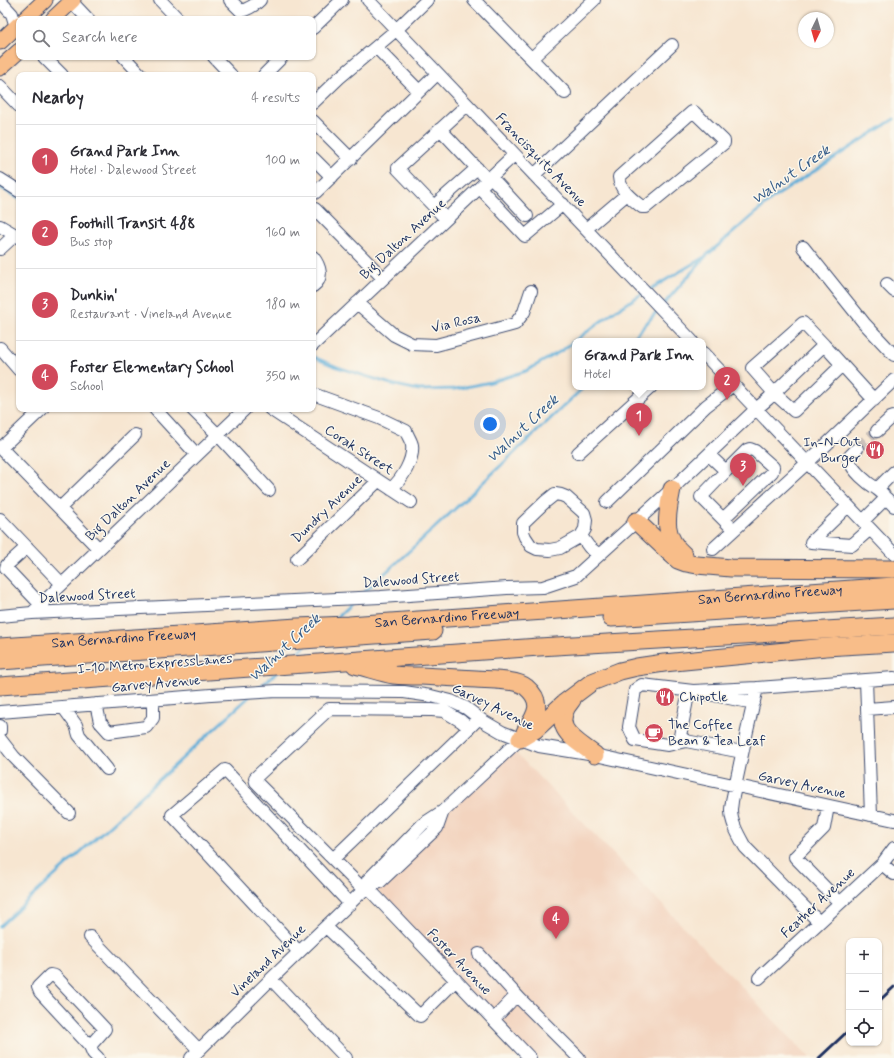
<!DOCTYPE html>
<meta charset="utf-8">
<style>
body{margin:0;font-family:Mynerve,sans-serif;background:#f2f2f3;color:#2b2b33}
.controls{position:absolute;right:12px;bottom:12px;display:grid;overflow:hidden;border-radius:8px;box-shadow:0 1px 3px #0004}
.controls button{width:36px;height:36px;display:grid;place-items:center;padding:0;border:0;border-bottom:1px solid #e1e1e2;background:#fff;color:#2b2b33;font:20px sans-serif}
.compass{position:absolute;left:798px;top:12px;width:36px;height:36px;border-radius:50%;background:#fff;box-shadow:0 1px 3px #0004;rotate:185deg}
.you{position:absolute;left:490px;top:424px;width:14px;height:14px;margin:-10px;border:3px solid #fff;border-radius:50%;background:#1a73e8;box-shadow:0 0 0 6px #1a73e833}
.badge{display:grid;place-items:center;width:26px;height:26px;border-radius:50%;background:#d1495b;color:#fff;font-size:13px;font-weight:700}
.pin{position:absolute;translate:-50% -33px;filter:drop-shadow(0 1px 2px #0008)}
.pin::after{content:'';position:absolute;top:21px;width:14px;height:12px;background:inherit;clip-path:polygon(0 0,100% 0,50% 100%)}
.popup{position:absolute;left:572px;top:338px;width:134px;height:52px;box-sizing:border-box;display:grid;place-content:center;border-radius:8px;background:#fff;filter:drop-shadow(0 1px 3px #0005);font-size:13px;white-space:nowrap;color:#7c7c81}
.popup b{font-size:15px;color:#2b2b33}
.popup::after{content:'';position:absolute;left:50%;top:100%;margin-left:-8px;border:8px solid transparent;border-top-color:#fff}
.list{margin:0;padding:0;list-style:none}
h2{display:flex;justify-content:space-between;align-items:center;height:52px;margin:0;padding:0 16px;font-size:17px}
h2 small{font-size:13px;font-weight:400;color:#7c7c81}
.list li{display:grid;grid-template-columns:26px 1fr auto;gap:12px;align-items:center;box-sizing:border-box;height:72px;padding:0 16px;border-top:1px solid #e1e1e2}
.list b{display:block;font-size:15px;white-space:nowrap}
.list p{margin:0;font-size:13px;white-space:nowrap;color:#7c7c81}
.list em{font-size:13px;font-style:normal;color:#7c7c81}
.icon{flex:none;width:22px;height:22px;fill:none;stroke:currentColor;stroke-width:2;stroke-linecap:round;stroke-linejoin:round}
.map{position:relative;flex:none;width:894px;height:1058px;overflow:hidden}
.search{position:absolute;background:#fff;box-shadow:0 1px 3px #0004;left:16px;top:16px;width:300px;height:44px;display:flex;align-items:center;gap:10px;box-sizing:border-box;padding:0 14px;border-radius:8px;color:#7c7c81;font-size:15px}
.panel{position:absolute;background:#fff;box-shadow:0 1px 3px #0004;left:16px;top:72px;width:300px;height:340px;border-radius:8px}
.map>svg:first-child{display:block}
.built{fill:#f3d4bf}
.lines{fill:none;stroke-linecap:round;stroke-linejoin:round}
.stream{stroke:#5faed9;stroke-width:3}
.minor-tunnel{stroke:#cbc1ba;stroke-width:12;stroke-dasharray:12 6;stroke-linecap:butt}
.minor-casing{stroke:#3c4a6f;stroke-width:14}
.major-casing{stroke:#3c4a6f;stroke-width:17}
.highway-casing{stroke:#3c4a6f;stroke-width:19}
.minor{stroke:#fff;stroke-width:12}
.major{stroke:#f8bd89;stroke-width:15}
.highway{stroke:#f8bd89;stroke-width:17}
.rail{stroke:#1b2f5e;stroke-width:3}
.labels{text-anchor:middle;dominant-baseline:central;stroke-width:3;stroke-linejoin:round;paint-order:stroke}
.street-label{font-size:14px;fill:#1b2f5e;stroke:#fbf7ec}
.poi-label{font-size:14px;fill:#1b2f5e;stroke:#fbf7ec;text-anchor:start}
.water-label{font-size:15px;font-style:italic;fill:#335b89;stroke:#fbf7ec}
</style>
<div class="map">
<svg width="894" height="1058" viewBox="0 0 894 1058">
<rect width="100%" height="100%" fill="#fbf7ec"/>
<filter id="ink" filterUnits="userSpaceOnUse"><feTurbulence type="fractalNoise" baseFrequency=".025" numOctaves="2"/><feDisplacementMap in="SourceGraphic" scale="8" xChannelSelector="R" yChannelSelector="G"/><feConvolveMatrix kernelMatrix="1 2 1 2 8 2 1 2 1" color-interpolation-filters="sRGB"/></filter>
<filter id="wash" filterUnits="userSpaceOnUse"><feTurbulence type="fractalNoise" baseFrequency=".012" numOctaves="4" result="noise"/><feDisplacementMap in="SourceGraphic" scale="16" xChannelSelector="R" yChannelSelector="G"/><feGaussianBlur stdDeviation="0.9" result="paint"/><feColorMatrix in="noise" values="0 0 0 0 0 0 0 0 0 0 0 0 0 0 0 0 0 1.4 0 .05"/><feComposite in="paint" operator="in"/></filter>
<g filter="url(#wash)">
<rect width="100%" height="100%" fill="#f7e6d1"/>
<path class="built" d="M511 748 810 1058H530L368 880Z"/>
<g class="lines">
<path class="stream" d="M0 187 19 199
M649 290 706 256
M663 305 706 256 773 198 894 119
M631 341 659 309
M313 357 337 367 391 384 419 390 455 389 491 382 526 371 561 351 619 308 642 294
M361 595 441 522 584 387
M335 619 353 602
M292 658 304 647
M259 688 276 673
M0 926 249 697"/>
</g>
</g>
<g filter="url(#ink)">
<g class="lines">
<path class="minor-tunnel" d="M857 449 877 431"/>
<g class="minor-casing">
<path id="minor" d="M160 0 178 19
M230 0 241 11C248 9 254 6 260 0
M368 0 692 341
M474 0 565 93
M0 1 12 14 16 27 19 31
M71 1 88 19
M313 28 342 0
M376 47 419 91
M44 57 62 75
M124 57 141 75
M214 57 231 75
M532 58 594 0
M264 75 282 57
M0 86 19 106
M313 103 339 78 396 30 427 0
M692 112H694L724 141V143L646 207H642C632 199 620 191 619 177Z
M313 121 351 159
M440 129 488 180
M313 158 332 177
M534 175 672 45
M491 177 527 216
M0 179 19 191
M480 188 525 236 563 204
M313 194 316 192 437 74
M434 206 477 168
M315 209 383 278
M446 219 398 169V168L467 105
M0 226 19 237
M586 229 626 195
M803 247 864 323 894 355
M0 249 15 235
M313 257C320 266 324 278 313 286
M887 284 894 291
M357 303 394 335 412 344 436 345 515 324 524 312 531 291
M313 345 514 155
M824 345 803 323 752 368 774 393 794 411 842 365
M0 348 19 370
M703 353 894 554
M313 394 379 418 406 431C407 435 411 440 412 445 414 460 402 479 391 489
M155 409 197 455
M192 409 218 435 269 490
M270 409 411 502
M877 431 891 418 894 417
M0 447 99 549
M1 448 42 409
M857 449 850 456 849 460C853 471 867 483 877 489
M578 453 651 387
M709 455 726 471 701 497 729 525
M883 494 877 489 894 472
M607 502 706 406 733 385
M848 506 811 542 852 545 870 529
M60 508 135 435
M0 519 62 584
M723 519 772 472 773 467 755 451 750 449 747 450 726 471
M863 521 886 498 894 506
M581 536 560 548 550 550 537 549 531 546 525 537 523 532V523L545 502 555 494 561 495 566 497 584 513 586 520 585 529 581 536 589 547 599 555
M27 547 7 565 6 568 41 605
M713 549 807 463 894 380
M297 559 378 481
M32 613 245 409
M0 616 32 613 381 597 507 588 543 587 576 576 672 489 756 409 768 399 824 345 874 400
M96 704 100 722 109 732 146 727 153 718V700
M63 707 76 725 79 735 107 769
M867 709 894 707
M0 712 211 695 277 691 404 692 431 696 451 701 466 708 483 721 502 732 539 746 595 755 894 820
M0 726V731
M0 739 14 757 69 813
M686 741 668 745 635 740 629 727 635 690 642 685 693 691 754 703
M742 752 686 741 680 736 687 700 693 691 757 688
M828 806 824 828 795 857 840 903
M871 815 866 680 894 678
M333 859 469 728
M882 864 894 874
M367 887 530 1058
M367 887 368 880 423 824 443 811 520 739
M364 890 256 782 255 778 329 709 432 710 444 711 461 721 469 728 479 718
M819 922 745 847C739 836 731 823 731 810 731 807 732 804 732 801L747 731 757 688 866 680
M326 927 420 1016 456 980
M90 937 199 1050
M299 952 172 815 225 770 350 904
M479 954 520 999 579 1058
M759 978 882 864 894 848
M271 979 346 1058
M493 1020 512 1000 515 999H520
M90 1046 105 1029 55 976 50 975 38 987 40 992 90 1046 93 1053 98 1058
M191 1058 271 979 367 887 380 882 437 828 443 811"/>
</g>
<g class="major-casing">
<path id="major" d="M25 19 45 0
M53 19 73 0
M0 42 19 24
M0 68 19 51"/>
</g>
<g class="highway-casing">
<g id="highway">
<path d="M672 489C667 515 661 535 684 555"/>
<path d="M636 521 670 553 678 560 686 563 697 565 731 568 894 569"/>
<path d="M611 618 894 600"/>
<path id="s1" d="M0 647 297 627 349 625 894 586"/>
<path d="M0 661 433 631"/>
<path d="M355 665C368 668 381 673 394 675 403 676 412 676 421 676 439 677 458 678 476 679 488 680 517 679 526 687 545 703 535 716 525 732"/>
<path d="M0 686 539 647 894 626"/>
<path d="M572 700C548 728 576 740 595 755"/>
<path d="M520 739 535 730 564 703 592 682 620 671 637 667 664 663 826 647 894 643"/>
</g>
</g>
<use href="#minor" class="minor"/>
<use href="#major" class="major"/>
<use href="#highway" class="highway"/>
<path class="rail" d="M879 1001 894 987
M819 1058 849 1030"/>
</g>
</g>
<defs>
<g id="restaurant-disc" transform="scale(1)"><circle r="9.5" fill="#d1495b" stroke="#fbf7ec"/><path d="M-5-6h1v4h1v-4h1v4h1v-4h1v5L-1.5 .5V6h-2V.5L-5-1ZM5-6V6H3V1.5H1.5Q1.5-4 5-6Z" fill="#fff"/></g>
<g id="cafe-disc" transform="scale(1)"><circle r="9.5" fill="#d1495b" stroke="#fbf7ec"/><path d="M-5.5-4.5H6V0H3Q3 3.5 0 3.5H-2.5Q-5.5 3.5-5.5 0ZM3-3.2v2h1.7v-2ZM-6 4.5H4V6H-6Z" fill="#fff"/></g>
</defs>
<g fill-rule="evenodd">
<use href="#restaurant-disc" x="875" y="450"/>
<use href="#restaurant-disc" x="665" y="697"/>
<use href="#cafe-disc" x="654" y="733"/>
</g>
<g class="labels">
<g class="street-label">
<text transform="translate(541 160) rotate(46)">Francisquito Avenue</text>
<text transform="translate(403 239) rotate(-43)">Big Dalton Avenue</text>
<text transform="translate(456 323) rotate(-13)">Via Rosa</text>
<text transform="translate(359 450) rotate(33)">Corak Street</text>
<text transform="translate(128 500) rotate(-44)">Big Dalton Avenue</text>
<text transform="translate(327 509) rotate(-44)">Dundry Avenue</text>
<text transform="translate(411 580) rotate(-4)">Dalewood Street</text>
<text stroke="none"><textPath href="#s1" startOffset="772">San Bernardino Freeway</textPath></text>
<text transform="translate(87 596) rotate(-3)">Dalewood Street</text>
<text stroke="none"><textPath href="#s1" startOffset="448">San Bernardino Freeway</textPath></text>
<text stroke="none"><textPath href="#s1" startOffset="124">San Bernardino Freeway</textPath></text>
<text transform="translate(155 664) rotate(-4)">I-10 Metro ExpressLanes</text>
<text transform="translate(156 684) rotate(-5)">Garvey Avenue</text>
<text transform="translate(493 707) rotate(26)">Garvey Avenue</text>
<text transform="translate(802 785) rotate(12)">Garvey Avenue</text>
<text transform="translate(818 903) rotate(-43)">Feather Avenue</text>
<text transform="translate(268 961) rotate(-44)">Vineland Avenue</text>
<text transform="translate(459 962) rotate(46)">Foster Avenue</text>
</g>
<g class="poi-label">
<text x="861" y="442" text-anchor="end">In-N-Out<tspan x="861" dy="16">Burger</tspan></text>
<text x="679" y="697">Chipotle</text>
<text x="668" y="725">The Coffee<tspan x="668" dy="16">Bean &amp; Tea Leaf</tspan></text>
</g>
<g class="water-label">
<text transform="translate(791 175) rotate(-35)">Walnut Creek</text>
<text transform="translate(523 429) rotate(-43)">Walnut Creek</text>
<text transform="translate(285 648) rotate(-43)">Walnut Creek</text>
</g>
</g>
</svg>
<div class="controls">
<button>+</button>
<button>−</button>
<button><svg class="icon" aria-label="locate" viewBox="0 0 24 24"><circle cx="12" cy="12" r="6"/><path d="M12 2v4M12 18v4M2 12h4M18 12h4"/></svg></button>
</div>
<svg class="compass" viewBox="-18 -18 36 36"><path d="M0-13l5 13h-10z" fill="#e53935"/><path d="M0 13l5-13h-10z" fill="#7c7c81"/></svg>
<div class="you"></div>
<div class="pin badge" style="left:639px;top:436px">1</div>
<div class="popup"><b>Grand Park Inn</b>Hotel</div>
<div class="pin badge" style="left:727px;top:400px">2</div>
<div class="pin badge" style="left:743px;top:486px">3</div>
<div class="pin badge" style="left:556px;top:939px">4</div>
<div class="search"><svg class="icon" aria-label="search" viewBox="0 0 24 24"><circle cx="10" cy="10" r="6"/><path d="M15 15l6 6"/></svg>Search here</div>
<section class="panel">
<h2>Nearby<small>4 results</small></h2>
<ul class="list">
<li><span class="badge">1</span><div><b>Grand Park Inn</b><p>Hotel · Dalewood Street</p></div><em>100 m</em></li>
<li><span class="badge">2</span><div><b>Foothill Transit 488</b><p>Bus stop</p></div><em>160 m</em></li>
<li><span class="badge">3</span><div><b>Dunkin'</b><p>Restaurant · Vineland Avenue</p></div><em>180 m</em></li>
<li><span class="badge">4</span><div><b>Foster Elementary School</b><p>School</p></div><em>350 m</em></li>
</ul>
</section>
</div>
